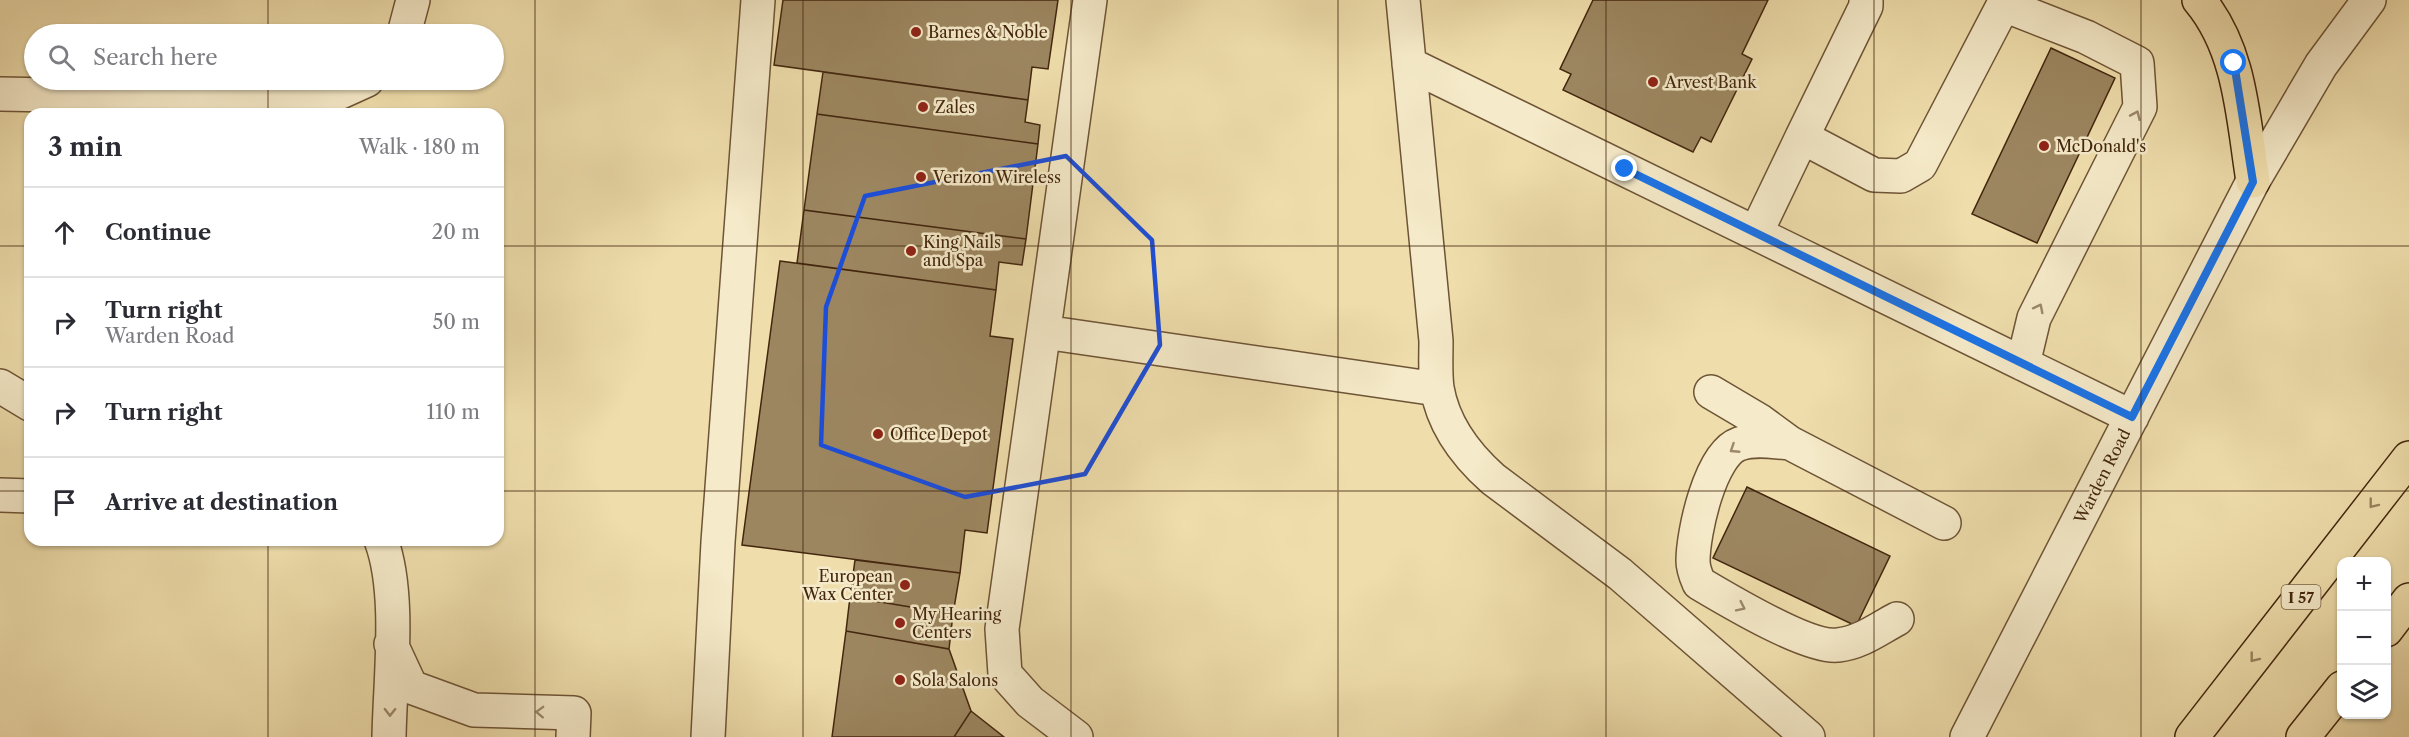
<!DOCTYPE html>
<meta charset="utf-8">
<style>
body{margin:0;font-family:"Libre Caslon Text",serif;background:#f7f7f7;color:#2b2b33}
.controls{position:absolute;right:18px;bottom:18px;display:grid;overflow:hidden;border-radius:12px;box-shadow:0 2px 4px #0004}
.controls button{width:54px;height:54px;display:grid;place-items:center;padding:0;border:0;border-bottom:2px solid #e1e1e2;background:#fff;color:#2b2b33;font:30px sans-serif}
.stop{position:absolute;width:18px;height:18px;margin:-14px;border:4px solid #1a73e8;border-radius:50%;background:#fff}
.stop.end{background:#1a73e8;border-color:#fff;box-shadow:0 2px 6px #0008}
.list{margin:0;padding:0;list-style:none}
h2{display:flex;justify-content:space-between;align-items:center;height:78px;margin:0;padding:0 24px;font-size:26px}
h2 small{font-size:20px;font-weight:400;color:#7c7c81}
.list li{display:grid;grid-template-columns:39px 1fr auto;gap:18px;align-items:center;box-sizing:border-box;height:90px;padding:0 24px;border-top:2px solid #e1e1e2}
.list b{display:block;font-size:22px;white-space:nowrap}
.list p{margin:0;font-size:20px;white-space:nowrap;color:#7c7c81}
.list em{font-size:20px;font-style:normal;color:#7c7c81}
.icon{flex:none;width:33px;height:33px;fill:none;stroke:currentColor;stroke-width:2;stroke-linecap:round;stroke-linejoin:round}
.map{position:relative;flex:none;width:2409px;height:737px;overflow:hidden}
.search{position:absolute;background:#fff;box-shadow:0 2px 4px #0004;left:24px;top:24px;width:480px;height:66px;display:flex;align-items:center;gap:15px;box-sizing:border-box;padding:0 21px;border-radius:33px;color:#7c7c81;font-size:22px}
.panel{position:absolute;background:#fff;box-shadow:0 2px 4px #0004;left:24px;top:108px;width:480px;height:438px;border-radius:18px}
.map>svg:first-child{display:block}
.building{fill:#9c8660;stroke:#43260e;stroke-width:1.5}
.lines{fill:none;stroke-linecap:round;stroke-linejoin:round}
.minor-casing{stroke:#6e5436;stroke-width:36}
.major-casing{stroke:#43260e;stroke-width:36}
.highway-casing{stroke:#43260e;stroke-width:36}
.minor{stroke:#f5eac9;stroke-width:33}
.major{stroke:#efdeac;stroke-width:33}
.highway{stroke:#efdeac;stroke-width:33}
.oneway{stroke:#9c886c}
.oneway2{stroke:#99825d}
.route{stroke:#1a73e8;stroke-width:8}
.marked{fill:none;stroke:#1d4ed8;stroke-width:4.5;stroke-linejoin:round}
.grid{fill:none;stroke:#43260e;stroke-width:1.5;stroke-opacity:0.55}
.poi-dot{fill:#8f2418;stroke:#f5eac9;stroke-width:2}
.labels{text-anchor:middle;dominant-baseline:central;stroke-width:5;stroke-linejoin:round;paint-order:stroke}
.shield{fill:#f5eac9;stroke:#786146;stroke-width:1.5}
.shield-label{font-size:15px;font-weight:bold;fill:#43260e}
.poi-label{font-size:16px;fill:#43260e;stroke:#f5eac9;text-anchor:start}
.street-label{font-size:16px;fill:#43260e;stroke:#f5eac9}
</style>
<div class="map">
<svg width="2409" height="737" viewBox="0 0 2409 737">
<rect width="100%" height="100%" fill="#efdeac"/>
<filter id="stains"><feTurbulence type="fractalNoise" baseFrequency=".00333" numOctaves="4"/><feColorMatrix values="0 0 0 0 .2 0 0 0 0 .09 0 0 0 0 .02 0 0 0 .5 -.17"/></filter>
<radialGradient id="worn" r=".72"><stop offset=".6" stop-color="#630" stop-opacity="0"/><stop offset="1" stop-color="#630" stop-opacity=".3"/></radialGradient>
<path class="building" d="M783 0H1058L1048 69 1032 67 1028 100 774 65Z
M1593 0H1768L1742 54 1752 59 1711 142 1701 137 1693 152 1563 90 1571 74 1560 69Z
M2051 48 2115 78 2037 243 1972 214Z
M823 72 1028 100 1025 122 1040 125 1038 144 817 114Z
M817 114 1038 144 1026 239 804 210Z
M804 210 1026 239 1022 265 999 262 996 290 797 263Z
M780 261 996 290 990 336 1013 339 987 533 965 530 960 573 742 545Z
M1747 487 1890 556 1856 626 1713 558Z
M855 560 960 573 953 614 850 597Z
M850 597 953 614 949 649 846 631Z
M846 631 949 649 971 711 954 737H832Z
M971 711 1004 737H954Z"/>
<g class="lines">
<g class="minor-casing">
<path id="minor" d="M1403 0 1436 341C1436 357 1435 373 1437 388 1443 424 1466 455 1493 479L1620 574 1808 737
M2004 5 2086 37 2137 63 2140 107 2034 318 2023 364
M404 34 413 0
M1409 64 2132 417
M0 94 323 100 367 80
M1802 137 1866 6V0
M1756 233 1802 137 1874 175 1901 176 1920 165 2006 0
M1044 332 1437 389
M0 386 30 404
M1711 392 1760 421 1790 443 1944 523
M1790 443C1774 442 1755 438 1739 444 1710 454 1693 533 1693 561 1693 568 1696 576 1699 583 1726 599 1809 649 1838 645 1860 643 1878 629 1897 619
M0 495 30 496
M381 540C401 593 390 679 389 737
M391 644 411 687 474 710 574 713 573 737
M708 737 718 542 758 0
M1076 737 1030 702 1005 674 1002 629 1090 0
M1967 737 2253 181 2321 65 2369 0"/>
</g>
<g class="major-casing">
<path id="major" d="M2199 0C2241 50 2243 119 2253 181"/>
</g>
<g class="highway-casing">
<path id="highway" d="M2386 630 2409 600
M2192 737 2409 458
M2303 737 2342 688"/>
</g>
<use href="#minor" class="minor"/>
<use href="#major" class="major"/>
<use href="#highway" class="highway"/>
</g>
<defs><path id="oneway-chevron" d="M-2-3.5L2.5 0L-2 3.5" fill="none" stroke-width="1.6" stroke-linecap="round" stroke-linejoin="round" transform="scale(1.5)"/></defs>
<g class="oneway">
<use href="#oneway-chevron" transform="translate(2136 115) rotate(-66)"/>
<use href="#oneway-chevron" transform="translate(2039 308) rotate(-63)"/>
<use href="#oneway-chevron" transform="translate(1734 449) rotate(147)"/>
<use href="#oneway-chevron" transform="translate(1741 607) rotate(26)"/>
<use href="#oneway-chevron" transform="translate(390 712) rotate(91)"/>
<use href="#oneway-chevron" transform="translate(540 712) rotate(-178)"/>
</g>
<g class="oneway2">
<use href="#oneway-chevron" transform="translate(2373 504) rotate(128)"/>
<use href="#oneway-chevron" transform="translate(2254 658) rotate(128)"/>
</g>
<g class="lines">
<path class="route" d="M1625 169 2132 417 2253 182 2234 63"/>
</g>
<path class="marked" d="M1066 156 1152 240 1160 345 1085 474 965 497 821 445 826 307 865 196Z"/>
<path class="grid" d="M268 0V34M535 0V737M803 0V737M1071 0V737M1338 0V737M1606 0V737M1874 0V737M2141 0V737M268 80V114M0 246H30M498 246H2409M0 491H30M498 491H2409M268 540V737"/>
<g class="poi-dot">
<circle cx="916" cy="32" r="6"/>
<circle cx="1653" cy="82" r="6"/>
<circle cx="923" cy="107" r="6"/>
<circle cx="2044" cy="146" r="6"/>
<circle cx="921" cy="177" r="6"/>
<circle cx="911" cy="251" r="6"/>
<circle cx="878" cy="434" r="6"/>
<circle cx="905" cy="585" r="6"/>
<circle cx="900" cy="623" r="6"/>
<circle cx="900" cy="680" r="6"/>
</g>
<g class="labels">
<rect class="shield" x="2281.5" y="585" width="39" height="24" rx="4.5"/>
<g class="shield-label">
<text x="2301" y="597">I 57</text>
</g>
<g class="poi-label">
<text x="928" y="32">Barnes &amp; Noble</text>
<text x="1665" y="82">Arvest Bank</text>
<text x="935" y="107">Zales</text>
<text x="2056" y="146">McDonald's</text>
<text x="933" y="177">Verizon Wireless</text>
<text x="923" y="242">King Nails<tspan x="923" dy="18">and Spa</tspan></text>
<text x="890" y="434">Office Depot</text>
<text x="893" y="576" text-anchor="end">European<tspan x="893" dy="18">Wax Center</tspan></text>
<text x="912" y="614">My Hearing<tspan x="912" dy="18">Centers</tspan></text>
<text x="912" y="680">Sola Salons</text>
</g>
<g class="street-label">
<text transform="translate(2102 476) rotate(-63)">Warden Road</text>
</g>
</g>
<rect width="100%" height="100%" filter="url(#stains)"/>
<rect width="100%" height="100%" fill="url(#worn)"/>
</svg>
<div class="controls">
<button>+</button>
<button>−</button>
<button><svg class="icon" aria-label="layers" viewBox="0 0 24 24"><path d="M12 4l9 5-9 5-9-5zM3 14l9 5 9-5"/></svg></button>
</div>
<div class="stop" style="left:2234px;top:63px"></div>
<div class="stop end" style="left:1625px;top:169px"></div>
<div class="search"><svg class="icon" aria-label="search" viewBox="0 0 24 24"><circle cx="10" cy="10" r="6"/><path d="M15 15l6 6"/></svg>Search here</div>
<section class="panel">
<h2>3 min<small>Walk · 180 m</small></h2>
<ul class="list">
<li><svg class="icon" aria-label="ahead" viewBox="0 0 24 24"><path d="M12 20V5M6 11l6-6 6 6"/></svg><div><b>Continue</b></div><em>20 m</em></li>
<li><svg class="icon" aria-label="right" viewBox="0 0 24 24"><path d="M7 20v-9h11M14 6l5 5-5 5"/></svg><div><b>Turn right</b><p>Warden Road</p></div><em>50 m</em></li>
<li><svg class="icon" aria-label="right" viewBox="0 0 24 24"><path d="M7 20v-9h11M14 6l5 5-5 5"/></svg><div><b>Turn right</b></div><em>110 m</em></li>
<li><svg class="icon" aria-label="arrive" viewBox="0 0 24 24"><path d="M6 21V4h12l-3 4 3 4H6"/></svg><div><b>Arrive at destination</b></div></li>
</ul>
</section>
</div>
